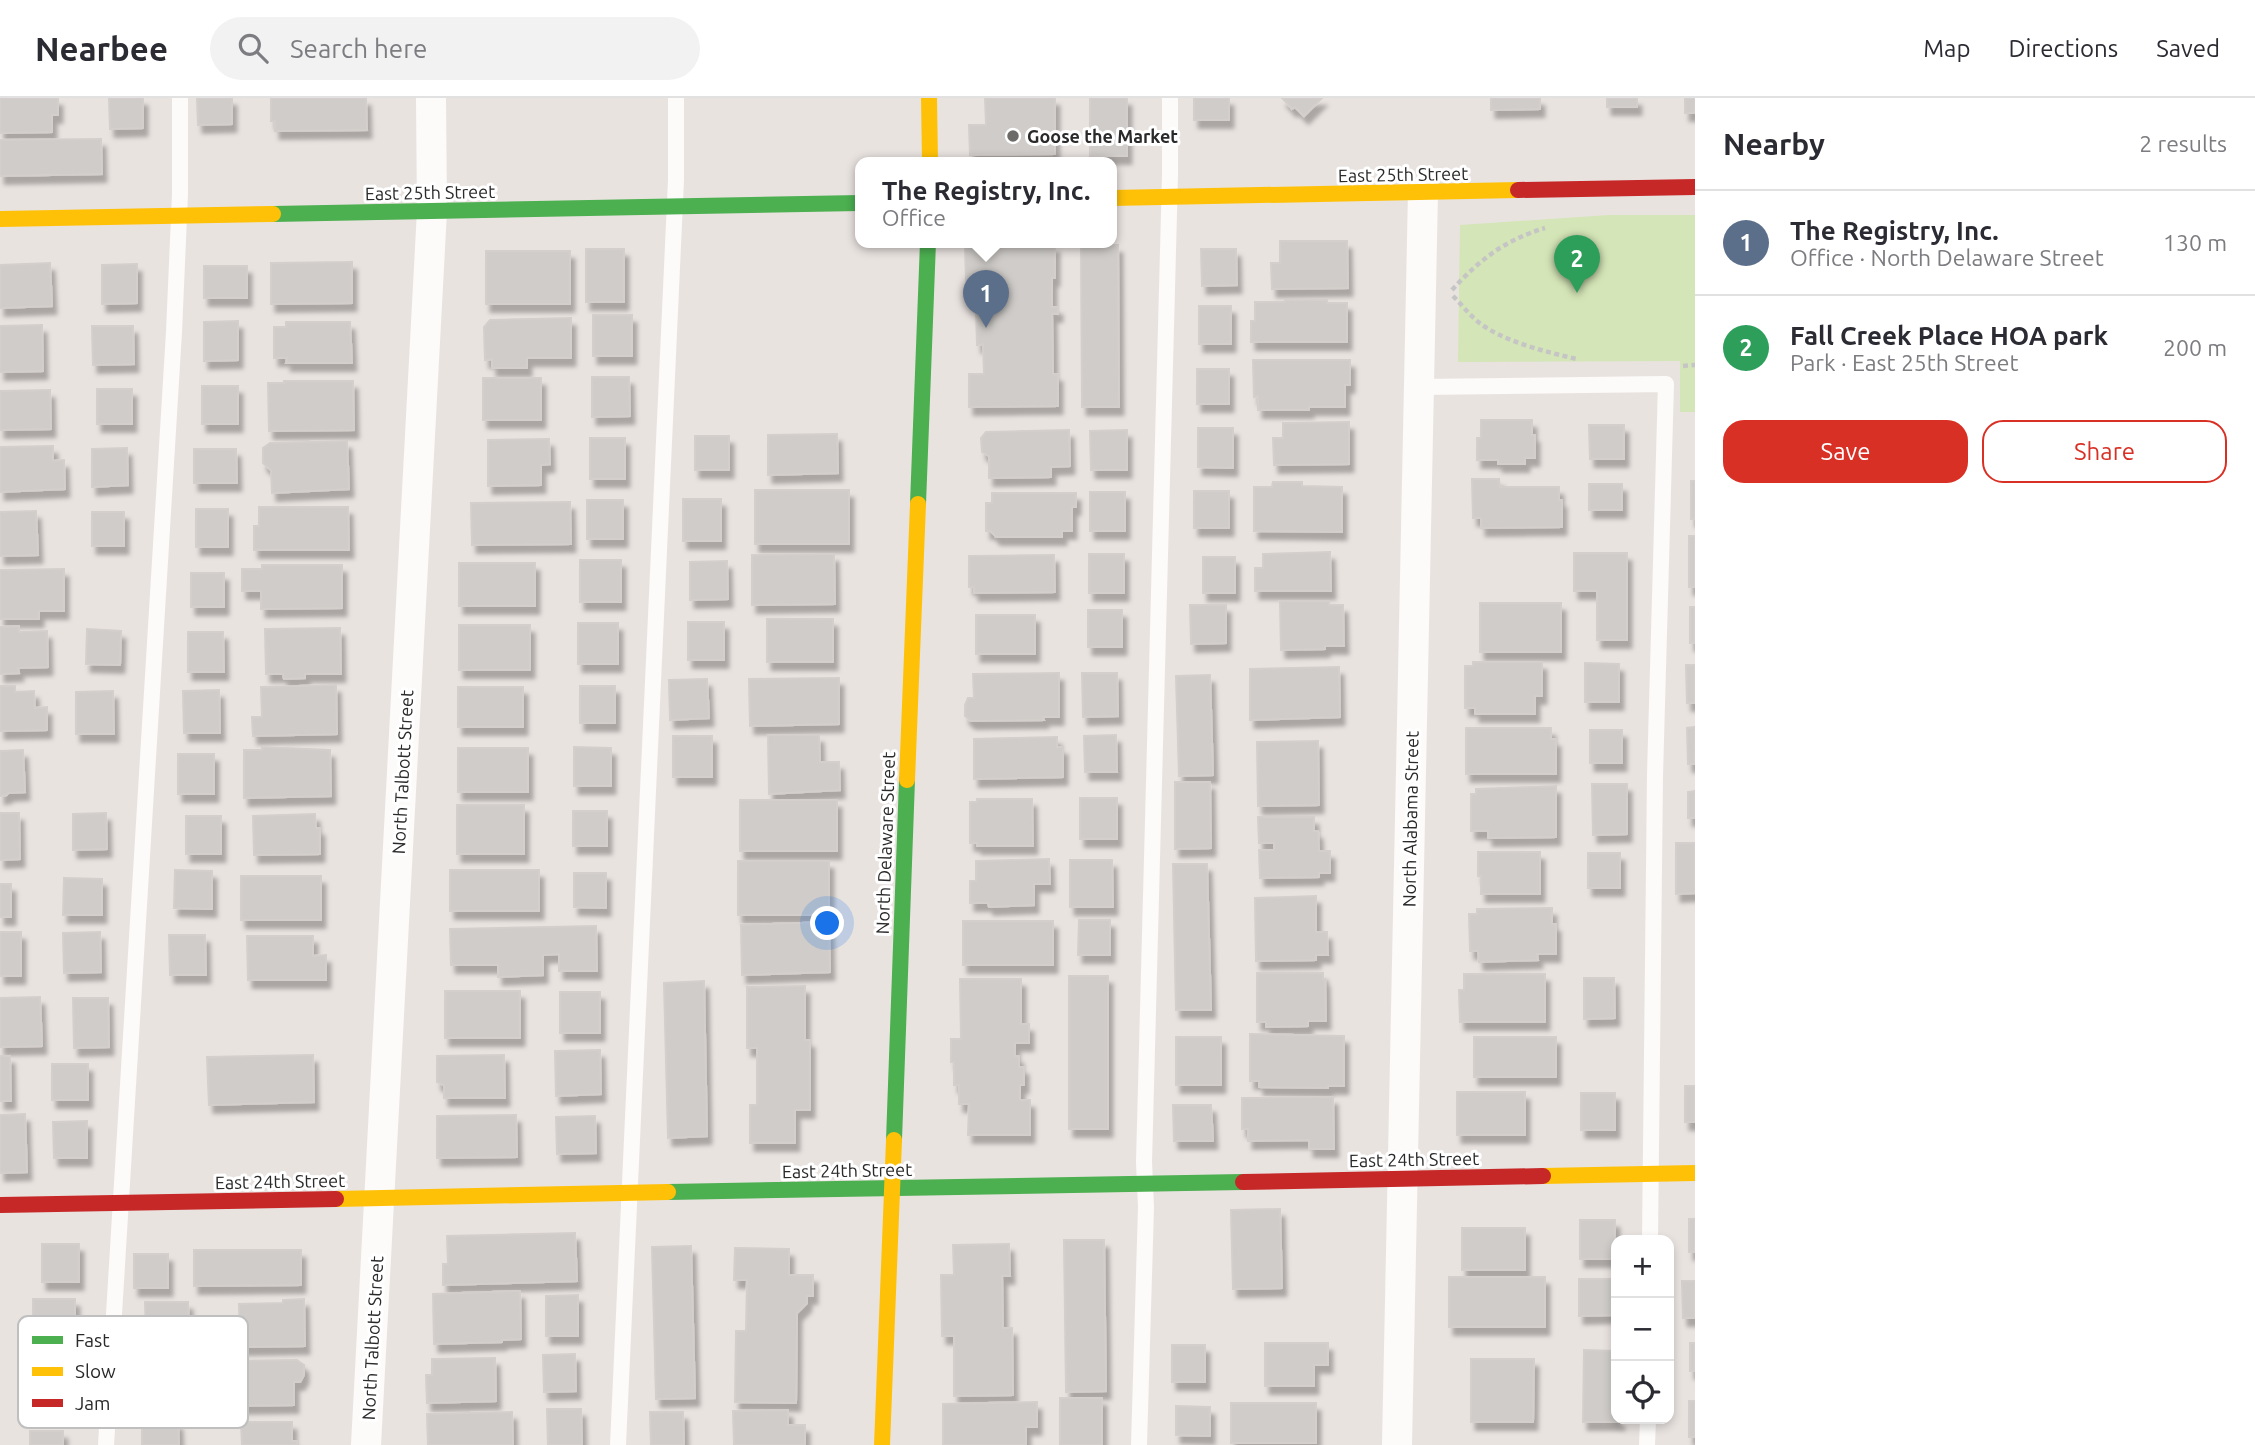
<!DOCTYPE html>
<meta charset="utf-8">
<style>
body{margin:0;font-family:Ubuntu,sans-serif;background:#f2f2f3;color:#2b2b33}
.controls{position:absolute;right:21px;bottom:21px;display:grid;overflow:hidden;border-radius:14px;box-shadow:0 4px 10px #0003}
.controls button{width:63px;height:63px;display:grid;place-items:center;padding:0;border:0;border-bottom:2px solid #e1e1e2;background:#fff;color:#2b2b33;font:35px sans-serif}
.you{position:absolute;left:828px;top:826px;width:24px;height:24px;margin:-18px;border:5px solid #fff;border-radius:50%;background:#1a73e8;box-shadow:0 0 0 10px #1a73e833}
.badge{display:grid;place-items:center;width:46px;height:46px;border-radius:50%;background:#d93025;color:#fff;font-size:23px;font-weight:700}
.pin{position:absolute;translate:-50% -58px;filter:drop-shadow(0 2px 4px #0008)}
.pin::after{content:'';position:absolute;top:37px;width:24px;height:21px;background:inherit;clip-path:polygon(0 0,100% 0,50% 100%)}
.popup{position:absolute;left:855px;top:59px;width:262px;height:91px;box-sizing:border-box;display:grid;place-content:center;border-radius:14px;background:#fff;filter:drop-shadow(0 2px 5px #0005);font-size:23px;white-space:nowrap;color:#7c7c81}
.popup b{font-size:26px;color:#2b2b33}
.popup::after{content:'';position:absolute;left:50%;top:100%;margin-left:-14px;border:14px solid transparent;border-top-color:#fff}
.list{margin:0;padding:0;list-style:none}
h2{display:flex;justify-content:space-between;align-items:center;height:91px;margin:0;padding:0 28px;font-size:30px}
h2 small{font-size:23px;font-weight:400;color:#7c7c81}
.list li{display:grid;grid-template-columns:46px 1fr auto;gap:21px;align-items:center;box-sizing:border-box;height:105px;padding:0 28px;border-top:2px solid #e1e1e2}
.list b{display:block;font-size:26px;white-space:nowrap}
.list p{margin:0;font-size:23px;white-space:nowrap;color:#7c7c81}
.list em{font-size:23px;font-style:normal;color:#7c7c81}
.actions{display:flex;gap:14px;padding:21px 28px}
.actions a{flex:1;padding:16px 0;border:2px solid #d93025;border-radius:21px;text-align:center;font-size:24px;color:#d93025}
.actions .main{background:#d93025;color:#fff}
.icon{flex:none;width:38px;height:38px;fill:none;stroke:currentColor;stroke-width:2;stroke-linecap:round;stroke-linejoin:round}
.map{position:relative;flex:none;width:1695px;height:1347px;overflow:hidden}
header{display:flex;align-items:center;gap:42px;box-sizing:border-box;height:98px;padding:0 35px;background:#fff;border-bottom:2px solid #e1e1e2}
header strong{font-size:33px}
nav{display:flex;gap:38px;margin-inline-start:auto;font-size:24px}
.search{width:490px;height:63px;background:#f2f2f3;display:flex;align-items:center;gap:18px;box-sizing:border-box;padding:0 24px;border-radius:38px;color:#7c7c81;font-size:26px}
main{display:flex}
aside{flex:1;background:#fff}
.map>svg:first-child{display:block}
.green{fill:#d4e5b7}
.building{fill:#cfccc9;stroke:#d4cfcc;stroke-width:2;filter:url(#shadow)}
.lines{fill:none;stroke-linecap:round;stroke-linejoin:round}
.path{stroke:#c6c5c5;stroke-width:4.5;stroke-dasharray:5 3.5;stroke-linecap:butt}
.lane{stroke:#fcfbfa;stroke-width:16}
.street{stroke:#fcfbfa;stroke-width:30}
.fast{stroke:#4caf50;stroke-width:16}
.slow{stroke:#ffc107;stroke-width:16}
.jam{stroke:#c62828;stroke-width:16}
.poi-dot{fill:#6d6b6a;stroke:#fff;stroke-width:2.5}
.labels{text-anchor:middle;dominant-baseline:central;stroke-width:6;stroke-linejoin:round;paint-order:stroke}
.poi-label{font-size:18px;font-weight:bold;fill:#2a2a2a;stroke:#fff;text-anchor:start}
.street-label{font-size:18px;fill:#2a2a2a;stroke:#fff}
.key{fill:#fff;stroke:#bfbfbf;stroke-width:2}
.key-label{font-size:19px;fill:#2a2a2a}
</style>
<header>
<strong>Nearbee</strong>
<div class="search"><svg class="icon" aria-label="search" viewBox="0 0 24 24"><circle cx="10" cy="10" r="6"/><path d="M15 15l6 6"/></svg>Search here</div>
<nav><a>Map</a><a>Directions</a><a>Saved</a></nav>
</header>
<main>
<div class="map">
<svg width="1695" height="1347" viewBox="0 0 1695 1347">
<defs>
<filter id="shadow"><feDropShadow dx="4.5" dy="8" stdDeviation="2" flood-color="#0004"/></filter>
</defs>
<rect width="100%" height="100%" fill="#e9e3e0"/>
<path class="green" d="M1609 117H1695V314H1680V263L1458 264 1460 127Z"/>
<path class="building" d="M0 0H58V17H52V34L0 35Z
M109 0H143V30L110 31Z
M197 0H232V26L198 27Z
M271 0H366L367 32 275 33V23H271Z
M985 0H1055V56L970 57 969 27H986Z
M1090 0H1127V58H1090Z
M1194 0H1229V22H1194Z
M1282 0H1322L1304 18 1295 9 1292 11Z
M1491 0H1540V11L1491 12Z
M1607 0H1637V9H1607Z
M1685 0H1695V15H1685Z
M101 41 102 76 0 78V42Z
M1280 143H1347L1348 190 1272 191 1271 165H1280Z
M1055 147V180H1052V209H1058V216H1052L1053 276H1058V308L969 309V276H984L983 246 977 247 976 211H983L982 182 966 183 965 148Z
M1081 147H1118L1119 309H1082Z
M586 151H624V204H586Z
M1201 151H1236L1237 187 1202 188Z
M486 153H570V206H486Z
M352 164V205L271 206V165Z
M50 165 52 208 0 210V167Z
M137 166V205L102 206V167Z
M204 168H247V200H204Z
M1285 202H1327V205H1347V244H1251V223H1255V204H1285Z
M1199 208H1231V246H1199Z
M593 217H632V258H593Z
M571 220V260H527V270H492V261L485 262 484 229 490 222Z
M238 223V262L204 263V224Z
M286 224H350L352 265H286L287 260H274V229H286Z
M42 227 43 273 0 274V228Z
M92 228H133L134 266 93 267Z
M1253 262H1350V287H1345V309H1309V312H1258V298L1254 299Z
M1197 271H1229V306H1197Z
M592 279H629L630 318 592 319Z
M483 280H541V322H483Z
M284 283H353L354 332 269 333 268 285H284Z
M202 288H238V326H202Z
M97 291H132V326H97Z
M50 292 51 331 0 332V293Z
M1481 322H1532V337H1535V360H1525V366H1498V362H1477V340H1481Z
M1349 324V366L1274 367 1273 340H1283V325Z
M1589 327H1624V361H1590Z
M1198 330H1233V370L1198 369Z
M1069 332 1070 368 1051 369V379L989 380V358L982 354 981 340 986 334Z
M1127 332V372H1091L1090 333Z
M837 336 838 375 768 377V337Z
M695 338H729V372H695Z
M590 340H625V381H590Z
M549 341 550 366 541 367V387L488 388V342Z
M347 343 349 391 272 395 271 372 263 365V350L270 345Z
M53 348V363L64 362 65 391 0 394V349Z
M127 350 128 387 92 389V351Z
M194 351H236L237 385H194Z
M1472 381H1499L1500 389H1559V402H1562V429L1481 430V420H1473Z
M1691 383H1695V421H1691Z
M1273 384H1302V388L1342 389V434L1254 433V389H1272Z
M1589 386H1622V412H1589Z
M755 392H849V446H755Z
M1194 393H1229V430H1194Z
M1090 394H1125V433H1090Z
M992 395H1076V409H1072V433H1062V439H996L991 433H986V405H992Z
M683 401H721V443H683Z
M587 402H623V441H587Z
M570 404 571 446 472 447 471 405Z
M259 409H348L349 452H254V428H259Z
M196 411H228V449H196Z
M36 413 38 457 0 458V414Z
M92 414H124V448H92Z
M1689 438H1695V489H1689Z
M1330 454 1331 493H1255V470H1263V456Z
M1574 455H1627V542H1597V493H1574Z
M834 456 835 506 752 507V457Z
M1089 456H1124V495H1089Z
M1054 457 1055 494 974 495V489H969V458Z
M1203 459H1235V495H1203Z
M580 462H621V504H580Z
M727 463 728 501 690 502V464Z
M459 465H535V508H459Z
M262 467H342V510L261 511V493H242V471H262Z
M64 471V513H39V521H0V472Z
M191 475H224V509H191Z
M1280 503H1329V507H1343L1344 548H1325V551L1281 552Z
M1480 505H1561V554H1480Z
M1190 507H1226V545L1191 546Z
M1690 509H1695V545H1690Z
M1088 512H1122V549H1088Z
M976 517H1035V556H976Z
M767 521H833V564H767Z
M688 524H724V562H688Z
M578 525H618V566H578Z
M459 527H530V572H459Z
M19 528V534L47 533 48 569 18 570 19 575 0 576V529Z
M340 530 341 576H305V580L284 581 283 576H266L265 531Z
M87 531 121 533 120 567 86 566Z
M188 534H223L224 574H188Z
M1473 564H1542V598H1535V616H1475V610H1465V568H1473Z
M1585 565 1619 566V604H1585Z
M1686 567H1695V605H1687Z
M1339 569 1340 619 1250 622V571Z
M1059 575V619H1043L1044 622 971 623 965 618V607L968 600H974L973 576Z
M1082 575H1117L1118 618 1083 619Z
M1210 577 1213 677 1179 678 1176 578Z
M839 580V626L750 628 749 581Z
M707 581 709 620 670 622 669 582Z
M336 587 337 636 253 638 252 619H262L261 589Z
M0 588H15V594L34 593 35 610 47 609V632L0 633Z
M580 588H615V625H580Z
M458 589H523V629H458Z
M219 592 220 635H184L183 593Z
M113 593 114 636H76V594Z
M1695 629V666H1688L1687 630Z
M1466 630H1551V641H1556V676H1466Z
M1590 632H1622V665H1590Z
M768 637H819L820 664H839L840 692 769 696Z
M1116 637 1117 674H1085L1084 638Z
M673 638H712V679H673Z
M1057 639V649H1063V679L974 681V641Z
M1318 643 1319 707 1258 708 1257 644Z
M262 649 330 652 331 698 244 700V652H262Z
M574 649 611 650V688H574Z
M458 650H528V694H458Z
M23 652 25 694 8 695 7 697 0 698V653Z
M178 656H214V696H178Z
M1175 684H1210L1211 750 1175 751Z
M1592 686H1627V736L1593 737Z
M1556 688V739L1488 740V733H1471V696H1476V691Z
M1695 693V720H1688V694Z
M1080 700H1117V741H1080Z
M977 701H1032L1033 748H977V745H970V704H977Z
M740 702H837V753H740Z
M457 707H524V756H457Z
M573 713H607V748H573Z
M0 715H19L20 761 0 762Z
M106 715 107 751 73 752V716Z
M315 716 316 730H320V756L254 757 253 718Z
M186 718H221V756H186Z
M1258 719H1314V733H1318L1319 753H1330V775H1319V779L1260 780 1259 752H1274V745H1259Z
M1676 745H1695V795L1676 796Z
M1478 754H1540V796H1481V778H1478Z
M1588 755H1620V790H1588Z
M1049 761 1050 786H1034V807L989 809 988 805H970V783H976V763Z
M1070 762H1112L1113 809H1070Z
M738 763H829V817H738Z
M1173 766H1207L1211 912H1176Z
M175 772 212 773V811L174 810Z
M450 772H539V813H450Z
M574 775H606V810L574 809Z
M241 778H321V822H241Z
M64 780 102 781V817H63Z
M0 786H11V819H0Z
M1316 798V834H1327L1328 857H1316V862L1256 863 1255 800Z
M1552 810V826H1556V856H1537L1538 862 1479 864 1478 853H1470L1469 816H1477V811Z
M1079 822H1110V857H1078Z
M963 823H1053V867H963Z
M829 824 830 874 742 877 741 827Z
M596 828 597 873H559V856L543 857V877L498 879V867H451L450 831Z
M0 834H21V878H0Z
M100 834 101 874 64 875 63 835Z
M169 837H205L206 877H170Z
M247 838H313V858L326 857V882H248Z
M1257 875H1323V881H1325L1326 923H1308V928L1266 929V924H1257Z
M1464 876H1545V924H1460L1459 892H1464Z
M1069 878H1108V1031H1069Z
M1584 880H1614L1615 920 1584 921Z
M960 881H1021V926H1029V945H1015V958H1019V969H1024V987H1020V1002H1030V1037H968L969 1006H959V987H954V964H951V941H961Z
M704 883 707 1038 668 1040 664 885Z
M805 888V942H810V1012H795V1045H750V1007H757V950H747V889Z
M445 893H520V940H445Z
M560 894H600V935H560Z
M40 899 42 948 0 949V900Z
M73 900H108L109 949 74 950Z
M1250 936 1344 938V988H1328V990L1259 989V983H1250Z
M1176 939H1221V987H1176Z
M1474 939H1556V979H1474Z
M600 952 601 996 556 998 555 953Z
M313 957 314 1004 209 1007 207 959Z
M504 957 505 1000H444V987L437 984V958Z
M0 958H10L11 1003H0Z
M52 966H88V1002H52Z
M1685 988H1695V1024H1685Z
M1457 994H1525V1037H1457Z
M1581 995H1615V1032H1581Z
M1333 999 1334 1051H1309V1042L1248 1043V1031H1242V1000Z
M1173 1007H1211L1213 1043H1174Z
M25 1016 27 1074 0 1075V1017Z
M516 1017 517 1059 437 1060V1018Z
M595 1018 596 1055 557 1056 556 1019Z
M87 1023V1060H54L53 1024Z
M1280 1111 1282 1190 1233 1191 1231 1112Z
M1689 1121H1695V1154H1689Z
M1580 1122H1615V1161H1580Z
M1462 1130H1525V1172H1462Z
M575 1135 577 1183 443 1187V1166H448L447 1138Z
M1064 1142H1104L1106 1293 1066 1294Z
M42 1146H79V1184H42Z
M1009 1146 1010 1178H1002L1003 1230H1012L1013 1297 954 1298V1238H942L941 1177H954L953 1147Z
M691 1148 695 1300 656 1301 652 1149Z
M735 1150 789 1151V1177H813V1198H807V1205L797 1215 796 1305 735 1304 736 1233H746L747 1182H734Z
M194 1152H301V1187L194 1188Z
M134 1156H168V1190H134Z
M1449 1179H1545V1229H1449Z
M1579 1181H1613V1217L1579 1218Z
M1682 1183H1695V1220H1683Z
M520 1193 521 1241 502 1242V1244L434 1246 433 1196Z
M578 1197V1238H546V1198Z
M33 1201H75V1239H33Z
M304 1201 305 1248 240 1249 239 1206 283 1205V1202Z
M145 1204H188L190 1246 146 1248Z
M1265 1245H1328V1267H1314V1288H1265Z
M1690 1245H1695V1273H1690Z
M1172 1247H1205V1284H1172Z
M1584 1252 1616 1253V1321H1620V1324H1583Z
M575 1256 576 1293 544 1294 543 1257Z
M495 1260 496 1303 427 1305 426 1277H432V1261Z
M1471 1261H1534L1533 1324H1471Z
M297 1262 304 1267V1277L300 1284H294V1307L231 1308 230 1263Z
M143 1266H176L177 1306H144Z
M39 1270H73V1306H39Z
M1060 1300H1102V1347H1060Z
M1689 1303H1695V1339H1689Z
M1037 1304V1329H1026V1347H943V1306Z
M1231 1305H1316V1345H1231Z
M1176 1308 1210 1309V1338L1176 1337Z
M547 1311H581L582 1347H548Z
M788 1312V1327H805V1347H734L733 1313Z
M512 1314 513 1347H428L427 1316Z
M650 1314H683L684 1347H651Z
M142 1324H178L179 1347H142Z
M241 1324H292V1343H297V1347H242Z
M30 1333H63V1347H30Z"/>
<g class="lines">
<path class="path" d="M1452 192C1479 162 1505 142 1545 130
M1453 198C1461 206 1468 215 1477 223 1501 243 1546 254 1577 261
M1683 268 1695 267"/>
<path class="lane" d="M1419 289 1666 286 1655 677 1650 1142
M106 1347 174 234 180 96V0
M618 1347 676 82V0
M1139 1347 1146 1109 1144 1064 1170 77V0
M1647 1347 1648 1321"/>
<path class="street" d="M366 1347 432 113 431 0
M1397 1347 1423 94"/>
<path class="fast" d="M273 116 860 105
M918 406 928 144
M894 1042 907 682
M668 1094 1243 1084"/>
<path class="slow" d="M929 0 930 64
M1112 100 1518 92
M0 121 273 116
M907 682 918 406
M1543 1078 1695 1075
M336 1101 668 1094
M882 1347 894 1042"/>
<path class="jam" d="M1518 92 1695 89
M1243 1084 1543 1078
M0 1107 336 1101"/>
</g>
<circle class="poi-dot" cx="1013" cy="38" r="7"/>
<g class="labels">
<g class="poi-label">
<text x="1027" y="38">Goose the Market</text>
</g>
<g class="street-label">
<text transform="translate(1403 76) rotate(-1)">East 25th Street</text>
<text transform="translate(430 94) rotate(-1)">East 25th Street</text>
<text transform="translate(402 674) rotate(-87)">North Talbott Street</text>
<text transform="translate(1410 721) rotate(-89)">North Alabama Street</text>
<text transform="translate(885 745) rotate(-88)">North Delaware Street</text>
<text transform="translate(1414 1061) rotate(-1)">East 24th Street</text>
<text transform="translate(847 1072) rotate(-1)">East 24th Street</text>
<text transform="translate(280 1083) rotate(-1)">East 24th Street</text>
<text transform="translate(372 1240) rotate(-87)">North Talbott Street</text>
</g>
</g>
<rect x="18" y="1218" width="230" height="112" rx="10" class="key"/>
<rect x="32" y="1238" width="31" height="8" fill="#4caf50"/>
<rect x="32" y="1269" width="31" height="9" fill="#ffc107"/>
<rect x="32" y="1301" width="31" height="8" fill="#c62828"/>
<g class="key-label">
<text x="75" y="1249">Fast</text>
<text x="75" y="1280">Slow</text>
<text x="75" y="1312">Jam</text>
</g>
</svg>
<div class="controls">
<button>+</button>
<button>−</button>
<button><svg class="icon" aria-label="locate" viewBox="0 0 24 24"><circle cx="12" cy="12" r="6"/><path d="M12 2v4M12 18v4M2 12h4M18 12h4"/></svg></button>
</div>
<div class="you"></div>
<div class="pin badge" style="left:986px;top:230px;background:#5c6f8a">1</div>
<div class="popup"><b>The Registry, Inc.</b>Office</div>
<div class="pin badge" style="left:1577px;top:195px;background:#2e9e5b">2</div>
</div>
<aside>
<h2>Nearby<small>2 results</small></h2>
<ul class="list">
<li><span class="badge" style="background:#5c6f8a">1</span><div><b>The Registry, Inc.</b><p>Office · North Delaware Street</p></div><em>130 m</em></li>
<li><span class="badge" style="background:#2e9e5b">2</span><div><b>Fall Creek Place HOA park</b><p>Park · East 25th Street</p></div><em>200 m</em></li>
</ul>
<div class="actions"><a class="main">Save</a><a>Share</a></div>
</aside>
</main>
